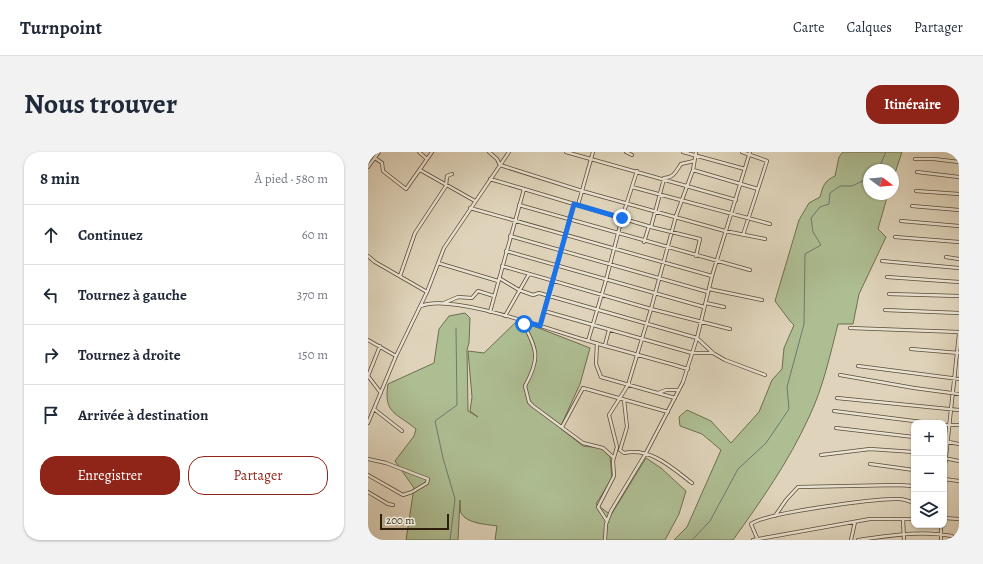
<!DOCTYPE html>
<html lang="fr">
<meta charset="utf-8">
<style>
body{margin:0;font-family:Alegreya,serif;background:#f2f2f3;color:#1f2937}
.controls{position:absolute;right:12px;bottom:12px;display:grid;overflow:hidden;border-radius:8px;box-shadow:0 1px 3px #0004}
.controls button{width:36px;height:36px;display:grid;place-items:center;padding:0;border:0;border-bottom:1px solid #e0e1e3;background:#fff;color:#1f2937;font:20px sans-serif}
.compass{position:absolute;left:495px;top:12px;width:36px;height:36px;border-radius:50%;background:#fff;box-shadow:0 1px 3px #0004;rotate:106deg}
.scale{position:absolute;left:12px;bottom:10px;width:69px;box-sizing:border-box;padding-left:4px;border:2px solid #2e1e0b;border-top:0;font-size:11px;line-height:14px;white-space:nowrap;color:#2e1e0b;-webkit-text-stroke:3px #eae3d3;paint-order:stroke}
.stop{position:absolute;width:12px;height:12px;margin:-9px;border:3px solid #1a73e8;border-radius:50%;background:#fff}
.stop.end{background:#1a73e8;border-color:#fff;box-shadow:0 1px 4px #0008}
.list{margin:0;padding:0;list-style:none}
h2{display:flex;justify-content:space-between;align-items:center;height:52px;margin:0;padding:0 16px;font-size:17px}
h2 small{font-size:13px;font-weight:400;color:#747a83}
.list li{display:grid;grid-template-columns:26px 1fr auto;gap:12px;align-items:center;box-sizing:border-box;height:60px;padding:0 16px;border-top:1px solid #e0e1e3}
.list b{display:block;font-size:15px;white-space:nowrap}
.list em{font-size:13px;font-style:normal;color:#747a83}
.actions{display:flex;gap:8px;padding:12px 16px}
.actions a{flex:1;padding:9px 0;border:1px solid #8f2418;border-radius:16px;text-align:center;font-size:14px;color:#8f2418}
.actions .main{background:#8f2418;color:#fff}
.icon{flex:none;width:22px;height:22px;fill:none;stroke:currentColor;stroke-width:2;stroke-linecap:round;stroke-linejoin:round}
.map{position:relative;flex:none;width:591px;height:388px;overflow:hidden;border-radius:16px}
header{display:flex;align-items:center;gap:24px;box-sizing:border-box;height:56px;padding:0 20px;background:#fff;border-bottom:1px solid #e0e1e3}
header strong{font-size:19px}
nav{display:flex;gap:22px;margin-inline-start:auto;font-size:14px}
.intro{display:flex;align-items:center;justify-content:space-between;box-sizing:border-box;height:96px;padding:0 24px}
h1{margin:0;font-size:28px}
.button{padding:10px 18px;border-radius:16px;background:#8f2418;color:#fff;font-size:14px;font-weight:700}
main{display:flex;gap:24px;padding:0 24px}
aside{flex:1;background:#fff;border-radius:16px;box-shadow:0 1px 3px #0004}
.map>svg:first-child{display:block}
.green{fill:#aebe93;stroke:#6e6e4f}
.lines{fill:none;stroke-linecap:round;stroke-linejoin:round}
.stream{stroke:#6c7973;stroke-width:1}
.street-casing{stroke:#5a4c37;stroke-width:4}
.street{stroke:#eae3d3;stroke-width:2.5}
.route{stroke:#1a73e8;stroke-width:5}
</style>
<header>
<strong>Turnpoint</strong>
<nav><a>Carte</a><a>Calques</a><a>Partager</a></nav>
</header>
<div class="intro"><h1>Nous trouver</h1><a class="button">Itinéraire</a></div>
<main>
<aside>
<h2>8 min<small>À pied · 580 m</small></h2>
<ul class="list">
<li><svg class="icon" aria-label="ahead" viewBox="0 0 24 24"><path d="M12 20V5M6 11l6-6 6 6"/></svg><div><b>Continuez</b></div><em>60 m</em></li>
<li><svg class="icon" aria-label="left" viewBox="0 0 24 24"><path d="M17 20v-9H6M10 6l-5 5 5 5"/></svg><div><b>Tournez à gauche</b></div><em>370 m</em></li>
<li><svg class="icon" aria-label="right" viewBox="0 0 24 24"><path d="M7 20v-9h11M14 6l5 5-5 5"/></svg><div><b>Tournez à droite</b></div><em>150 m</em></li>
<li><svg class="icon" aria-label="arrive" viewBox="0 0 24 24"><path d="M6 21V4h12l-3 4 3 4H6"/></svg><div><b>Arrivée à destination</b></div></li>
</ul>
<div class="actions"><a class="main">Enregistrer</a><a>Partager</a></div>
</aside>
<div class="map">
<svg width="591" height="388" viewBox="0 0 591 388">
<rect width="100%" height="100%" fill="#dfd4bb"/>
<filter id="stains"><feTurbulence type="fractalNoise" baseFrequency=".005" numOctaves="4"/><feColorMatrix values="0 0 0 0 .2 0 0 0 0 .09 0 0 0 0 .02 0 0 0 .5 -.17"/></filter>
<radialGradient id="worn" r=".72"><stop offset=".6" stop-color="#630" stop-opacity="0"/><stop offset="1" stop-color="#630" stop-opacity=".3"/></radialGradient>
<path class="green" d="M475 0H534L525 27V18H501V42H520L510 77 518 85 491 142 485 172H470C462 203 455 236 441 265 421 309 393 349 365 388H306L319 375 353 298 334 282 312 274 311 265 319 258 343 269 363 291 391 260 404 228 414 217 416 196 426 173 422 169 407 149 431 68 441 51 452 45C455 34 456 29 467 24L471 5Z
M97 161 102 166 101 191 99 198 100 259 110 265 102 259 104 245 100 199 116 201 150 168 222 196 212 232 192 276 215 294 233 296 242 304 244 326 228 352 243 363 278 306 293 316 318 339 311 362 297 388H127L129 374C118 372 99 372 93 361 92 357 92 352 92 348L90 388H38L46 336 27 309 46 284 48 277C29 261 15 262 20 232L66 211 71 177 81 164Z"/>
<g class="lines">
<path class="stream" d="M510 18 518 0
M82 388 87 347 75 306 67 269 89 253 88 176
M324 388 342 369 370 317 398 291 421 257 419 235 436 172 437 102 453 93 445 80 443 66 452 55 461 52 462 41 472 34H484L501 26"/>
<g class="street-casing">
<path id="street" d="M51 0 59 7
M121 0 129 7 132 13 214 39 357 79 397 87
M198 0 368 48
M258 0 264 3
M315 0 377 17
M374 0 399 9 375 83
M7 6 14 11 15 19 38 37 64 0
M547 7H566L591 10
M0 15 11 0
M52 18 107 49
M325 18 390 37
M549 20 591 25
M296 26C306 26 308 19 313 12L326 9
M122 27 156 37 122 160
M264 35 402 72
M156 37 283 75 332 87 328 104
M548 39 591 42
M151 53 382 118
M210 53 225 0
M544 54 591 58
M102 56 344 124
M533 69 591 74
M283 75 296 27
M142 84 340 140
M527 85 591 90
M276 90 281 74
M138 99 336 155
M0 104 7 110 59 140
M578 105 591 107
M514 109 591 116
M70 111 130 129
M134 114 283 157 362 177
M32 124 47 81 78 34 79 24 84 22
M519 125 591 130
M131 126 151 138 165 143 171 141 329 186 345 201 357 208 397 223
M341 137 394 148
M521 142 591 144
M76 151 90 145 104 146 110 139 126 144
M338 151 356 155
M53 154C83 141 183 178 217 188 251 198 286 207 320 217
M517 158 591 161
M176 159 324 201H345
M137 164 161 122
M154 169C169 198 173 205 157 234L161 250 165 254 215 291 235 296 246 306
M172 174 206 52
M482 176 591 180
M0 188 28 204
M220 189 238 128 254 66 269 19
M229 191 228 212 233 225 307 246
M237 193 241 178
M543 197 591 201
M490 214 591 227
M472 223 546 236 591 242
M0 224 12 194
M0 224 13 241
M290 241 298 238H311
M469 246 591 258
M256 248 259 275 252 298 256 301C283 295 304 316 324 331
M6 257 34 279
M466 259 562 271
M0 271 28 204 59 140 76 96 141 0
M576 273H591
M194 275 215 236 300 260
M468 276 546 285
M576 289 591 292
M453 303 502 297 546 300
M576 306 591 309
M0 307 18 311 60 327 59 331 44 340 35 343 0 323
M502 312 546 318
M576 323 591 182
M576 327 591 329
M0 340 20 352 25 353
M407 364 418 348 430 335 530 333 546 334
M576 366 591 367
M535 367 536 388
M239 369 230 355 246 324 245 309 249 295 241 263 260 233 283 157 308 64 325 18 328 0
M0 386 5 388
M389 386 383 372C397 361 509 346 531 347 536 347 541 349 546 351
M237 388 238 372 243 359 278 301 315 230 329 186 344 124 382 0
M385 388 502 367H546
M483 388 487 370
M490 388C521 384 553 378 584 384
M573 388V373"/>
</g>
<use href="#street" class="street"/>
</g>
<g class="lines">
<path class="route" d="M156 172 154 169 172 174 206 52 254 66"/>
</g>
<rect width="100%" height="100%" filter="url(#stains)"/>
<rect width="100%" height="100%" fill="url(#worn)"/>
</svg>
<div class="controls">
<button>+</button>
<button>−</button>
<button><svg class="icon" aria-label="layers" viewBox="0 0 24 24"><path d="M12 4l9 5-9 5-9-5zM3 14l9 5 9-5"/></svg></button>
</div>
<svg class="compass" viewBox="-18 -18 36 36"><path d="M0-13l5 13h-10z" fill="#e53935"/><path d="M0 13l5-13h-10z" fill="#747a83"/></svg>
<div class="scale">200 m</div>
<div class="stop" style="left:156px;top:172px"></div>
<div class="stop end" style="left:254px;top:66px"></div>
</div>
</main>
